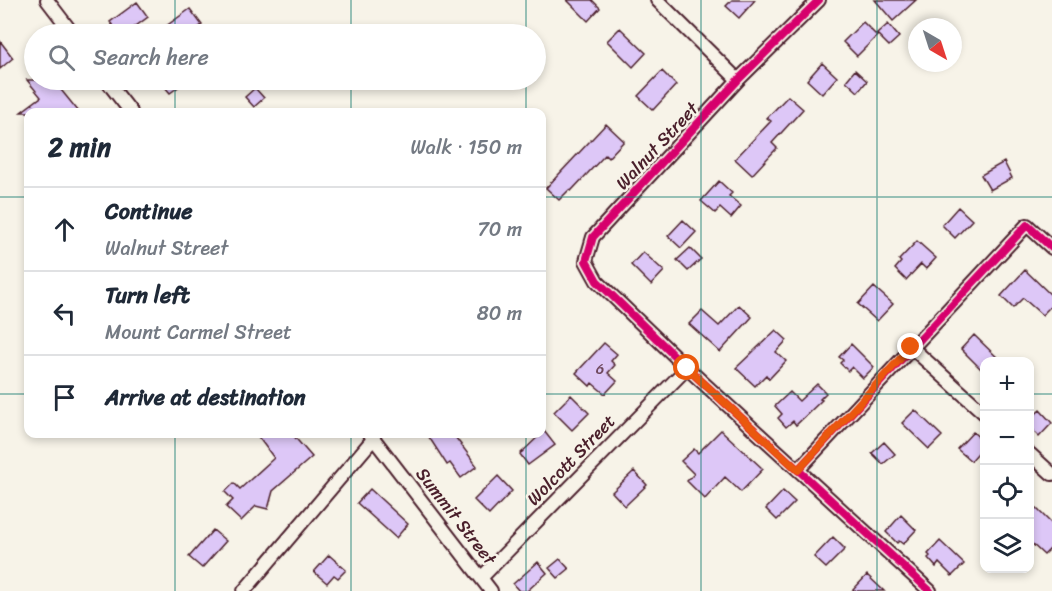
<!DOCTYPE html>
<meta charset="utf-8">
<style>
body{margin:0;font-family:Sriracha,sans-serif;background:#f6f6f7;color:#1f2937}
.controls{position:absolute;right:18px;bottom:18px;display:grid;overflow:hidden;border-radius:12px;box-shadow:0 3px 9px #0003}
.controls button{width:54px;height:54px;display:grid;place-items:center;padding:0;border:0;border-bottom:2px solid #e0e1e3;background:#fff;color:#1f2937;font:30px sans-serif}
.compass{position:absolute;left:908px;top:18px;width:54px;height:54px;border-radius:50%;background:#fff;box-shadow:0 3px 9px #0003;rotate:141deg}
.stop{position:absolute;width:18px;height:18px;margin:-14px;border:4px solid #ea580c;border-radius:50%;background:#fff}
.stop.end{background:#ea580c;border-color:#fff;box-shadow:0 2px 6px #0008}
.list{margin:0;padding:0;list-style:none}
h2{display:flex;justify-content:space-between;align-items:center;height:78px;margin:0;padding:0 24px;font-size:26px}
h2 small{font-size:20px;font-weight:400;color:#747a83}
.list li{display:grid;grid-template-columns:39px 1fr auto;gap:18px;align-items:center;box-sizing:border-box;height:84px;padding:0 24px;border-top:2px solid #e0e1e3}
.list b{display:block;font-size:22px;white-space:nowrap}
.list p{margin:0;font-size:20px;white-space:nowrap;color:#747a83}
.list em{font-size:20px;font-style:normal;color:#747a83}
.icon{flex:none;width:33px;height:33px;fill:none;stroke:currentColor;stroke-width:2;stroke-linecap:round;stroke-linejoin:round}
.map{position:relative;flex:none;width:1052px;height:591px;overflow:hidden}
.search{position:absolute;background:#fff;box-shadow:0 3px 9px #0003;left:24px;top:24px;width:522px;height:66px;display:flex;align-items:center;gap:15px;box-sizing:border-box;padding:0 21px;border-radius:33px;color:#747a83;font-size:22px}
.panel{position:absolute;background:#fff;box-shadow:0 3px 9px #0003;left:24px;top:108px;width:522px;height:330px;border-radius:12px}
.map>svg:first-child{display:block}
.building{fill:#ddc7f7;stroke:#4a1f2b;stroke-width:1.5}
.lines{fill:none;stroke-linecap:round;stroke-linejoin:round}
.minor-casing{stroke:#4a1f2b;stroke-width:16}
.minor{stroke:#f7f3e8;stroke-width:12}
.cycleway-casing{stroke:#f7f3e8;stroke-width:11}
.cycleway{stroke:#d6006c;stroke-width:8}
.route{stroke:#ea580c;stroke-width:8}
.grid{fill:none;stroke:#0f766e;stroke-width:1.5;stroke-opacity:0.55}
.labels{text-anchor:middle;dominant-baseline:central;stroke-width:5;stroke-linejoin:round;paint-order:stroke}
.number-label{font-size:15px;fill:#6f495e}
.street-label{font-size:18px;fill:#4a1f2b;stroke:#f7f3e8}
</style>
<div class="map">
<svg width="1052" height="591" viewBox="0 0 1052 591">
<rect width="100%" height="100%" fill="#f7f3e8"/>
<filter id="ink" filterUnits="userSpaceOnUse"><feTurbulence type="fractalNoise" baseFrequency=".0167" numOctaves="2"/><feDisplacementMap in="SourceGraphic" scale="12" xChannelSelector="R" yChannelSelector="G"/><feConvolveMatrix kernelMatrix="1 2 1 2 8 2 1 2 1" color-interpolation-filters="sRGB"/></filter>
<g filter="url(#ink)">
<path class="building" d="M567 0H592L600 8 588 21Z
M732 0H755L739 18 726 6Z
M875 0H916L893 21Z
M137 2 148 17 125 34H119L110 22Z
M190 9 202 25 189 34H155Z
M863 22 877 36 857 56 843 42Z
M888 24 899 37 889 46 877 34Z
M620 28 646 53 633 67 607 41Z
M0 41 13 58 0 69Z
M822 63 837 77 822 94 807 80Z
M855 70 867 81 858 92 846 81Z
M662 71 676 85 653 110 638 96Z
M27 80H53L79 112H21L41 97Z
M159 80H188L170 93Z
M255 88 264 98 254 107 245 97Z
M788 96 803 109 772 143 777 148 752 175 735 159 771 121 767 118Z
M606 124 624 141 608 158 605 155 571 191 569 190 559 200 546 188Z
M1004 162 1012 178 990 190 981 175Z
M719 181 732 193 729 196 741 206 731 218 720 208 715 213 701 201Z
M958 207 972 220 955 238 942 225Z
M683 220 696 232 681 248 668 236Z
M917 241 936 258 926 269 921 264 906 280 895 269 901 262 899 260Z
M690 248 701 259 688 271 677 260Z
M643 252 664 271 651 285 631 265Z
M1025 270 1052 296V305L1042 315 1023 298 1013 308 1001 296Z
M874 287 893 304 877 321 858 304Z
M739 305 752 317 720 352 689 324 702 311 719 326Z
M776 330 787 340 776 352 786 361 769 379 766 375 755 386 736 368Z
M974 335 1002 362H984V372L961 349Z
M604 343 617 354 611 361 615 365 608 373 617 381 605 394 592 383 590 386 576 373Z
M851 344 874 367 863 378 852 367 848 371 840 363 843 360 839 357Z
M817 384 826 393 820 399 822 400 796 425 793 421 786 427 778 418 782 414 775 406 790 392 799 401Z
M571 395 589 413 572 430 554 412Z
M915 410 942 436 929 449 902 423Z
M1040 410 1052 423 1039 437 1029 427V420Z
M721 430 763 469 741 492 725 477 705 499 687 481 694 474 681 461 694 449 698 453Z
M544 431 555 445 528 465 520 454Z
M973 432 984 442V446L971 461 957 449Z
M256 434H292L312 457 273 491 268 509 256 506 241 521 226 507 233 500 225 492 234 483 240 489 274 458Z
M427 434H453L477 466 461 478 450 463 447 465Z
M884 442 895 454 883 464 872 453Z
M634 471 647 485 625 506 612 492Z
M498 476 512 491 489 515 474 500Z
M370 489 408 524 396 538 357 503Z
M783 491 795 502 777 520 766 509Z
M1029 501 1052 524V547L1044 555 1029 541Z
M901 515 916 530 903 544 899 541 897 543 886 532Z
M213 530 226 541 202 568 189 557Z
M833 537 845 549 826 568 814 557Z
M940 541 964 564 952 576 939 563 936 567 928 558 930 556 928 554Z
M329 555 346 570 338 578 334 575 327 583 314 572Z
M560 559 569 569 558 578 549 568Z
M538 562 547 573 527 591H519L513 584Z
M867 575 884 591H852Z"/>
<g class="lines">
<g class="minor-casing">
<path id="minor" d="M47 0 73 34
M657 0 738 80
M819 0 738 80 593 237 586 261 597 281 687 368 930 591
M106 80 131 112
M911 347 984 413
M370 434 491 591
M1030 454 1052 474
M798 470 1027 225 1052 248
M481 578 687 368
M244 591 374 438"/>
</g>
<use href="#minor" class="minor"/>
<g class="cycleway-casing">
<path id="cycleway" d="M819 0 738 80 593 237 586 261 597 281 687 368 930 591
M798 470 1027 225 1052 248"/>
</g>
<use href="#cycleway" class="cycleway"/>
</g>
</g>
<g class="lines" filter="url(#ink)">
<path class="route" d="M687 368 798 470 911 347"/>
</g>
<path class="grid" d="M175 0V34M351 0V34M526 0V34M701 0V591M877 0V591M175 80V112M351 80V112M526 80V112M0 197H28M542 197H1052M0 394H28M542 394H984M1030 394H1052M175 434V591M351 434V591M526 434V591"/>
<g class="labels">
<g class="number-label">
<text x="600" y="369">6</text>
</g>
<g class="street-label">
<text transform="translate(657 146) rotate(-47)">Walnut Street</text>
<text transform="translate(571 460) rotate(-46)">Wolcott Street</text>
<text transform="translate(456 516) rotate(52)">Summit Street</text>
</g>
</g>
</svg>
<div class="controls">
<button>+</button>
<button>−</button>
<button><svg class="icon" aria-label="locate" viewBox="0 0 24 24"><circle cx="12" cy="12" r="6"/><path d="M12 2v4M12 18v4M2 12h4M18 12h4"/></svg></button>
<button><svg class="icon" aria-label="layers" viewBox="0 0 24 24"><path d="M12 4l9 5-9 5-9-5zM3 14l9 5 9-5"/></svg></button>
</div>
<svg class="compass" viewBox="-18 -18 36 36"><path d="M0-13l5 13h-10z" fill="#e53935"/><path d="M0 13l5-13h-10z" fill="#747a83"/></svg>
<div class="stop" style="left:687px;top:368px"></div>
<div class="stop end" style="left:911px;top:347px"></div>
<div class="search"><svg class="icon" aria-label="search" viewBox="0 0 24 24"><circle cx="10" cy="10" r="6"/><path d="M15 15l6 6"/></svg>Search here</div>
<section class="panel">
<h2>2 min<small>Walk · 150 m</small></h2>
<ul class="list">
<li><svg class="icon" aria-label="ahead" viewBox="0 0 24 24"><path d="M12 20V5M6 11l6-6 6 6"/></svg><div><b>Continue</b><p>Walnut Street</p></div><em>70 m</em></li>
<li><svg class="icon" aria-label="left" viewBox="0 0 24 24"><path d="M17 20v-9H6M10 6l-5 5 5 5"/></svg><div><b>Turn left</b><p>Mount Carmel Street</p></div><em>80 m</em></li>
<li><svg class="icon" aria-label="arrive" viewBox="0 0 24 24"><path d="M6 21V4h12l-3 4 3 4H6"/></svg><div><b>Arrive at destination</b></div></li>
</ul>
</section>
</div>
